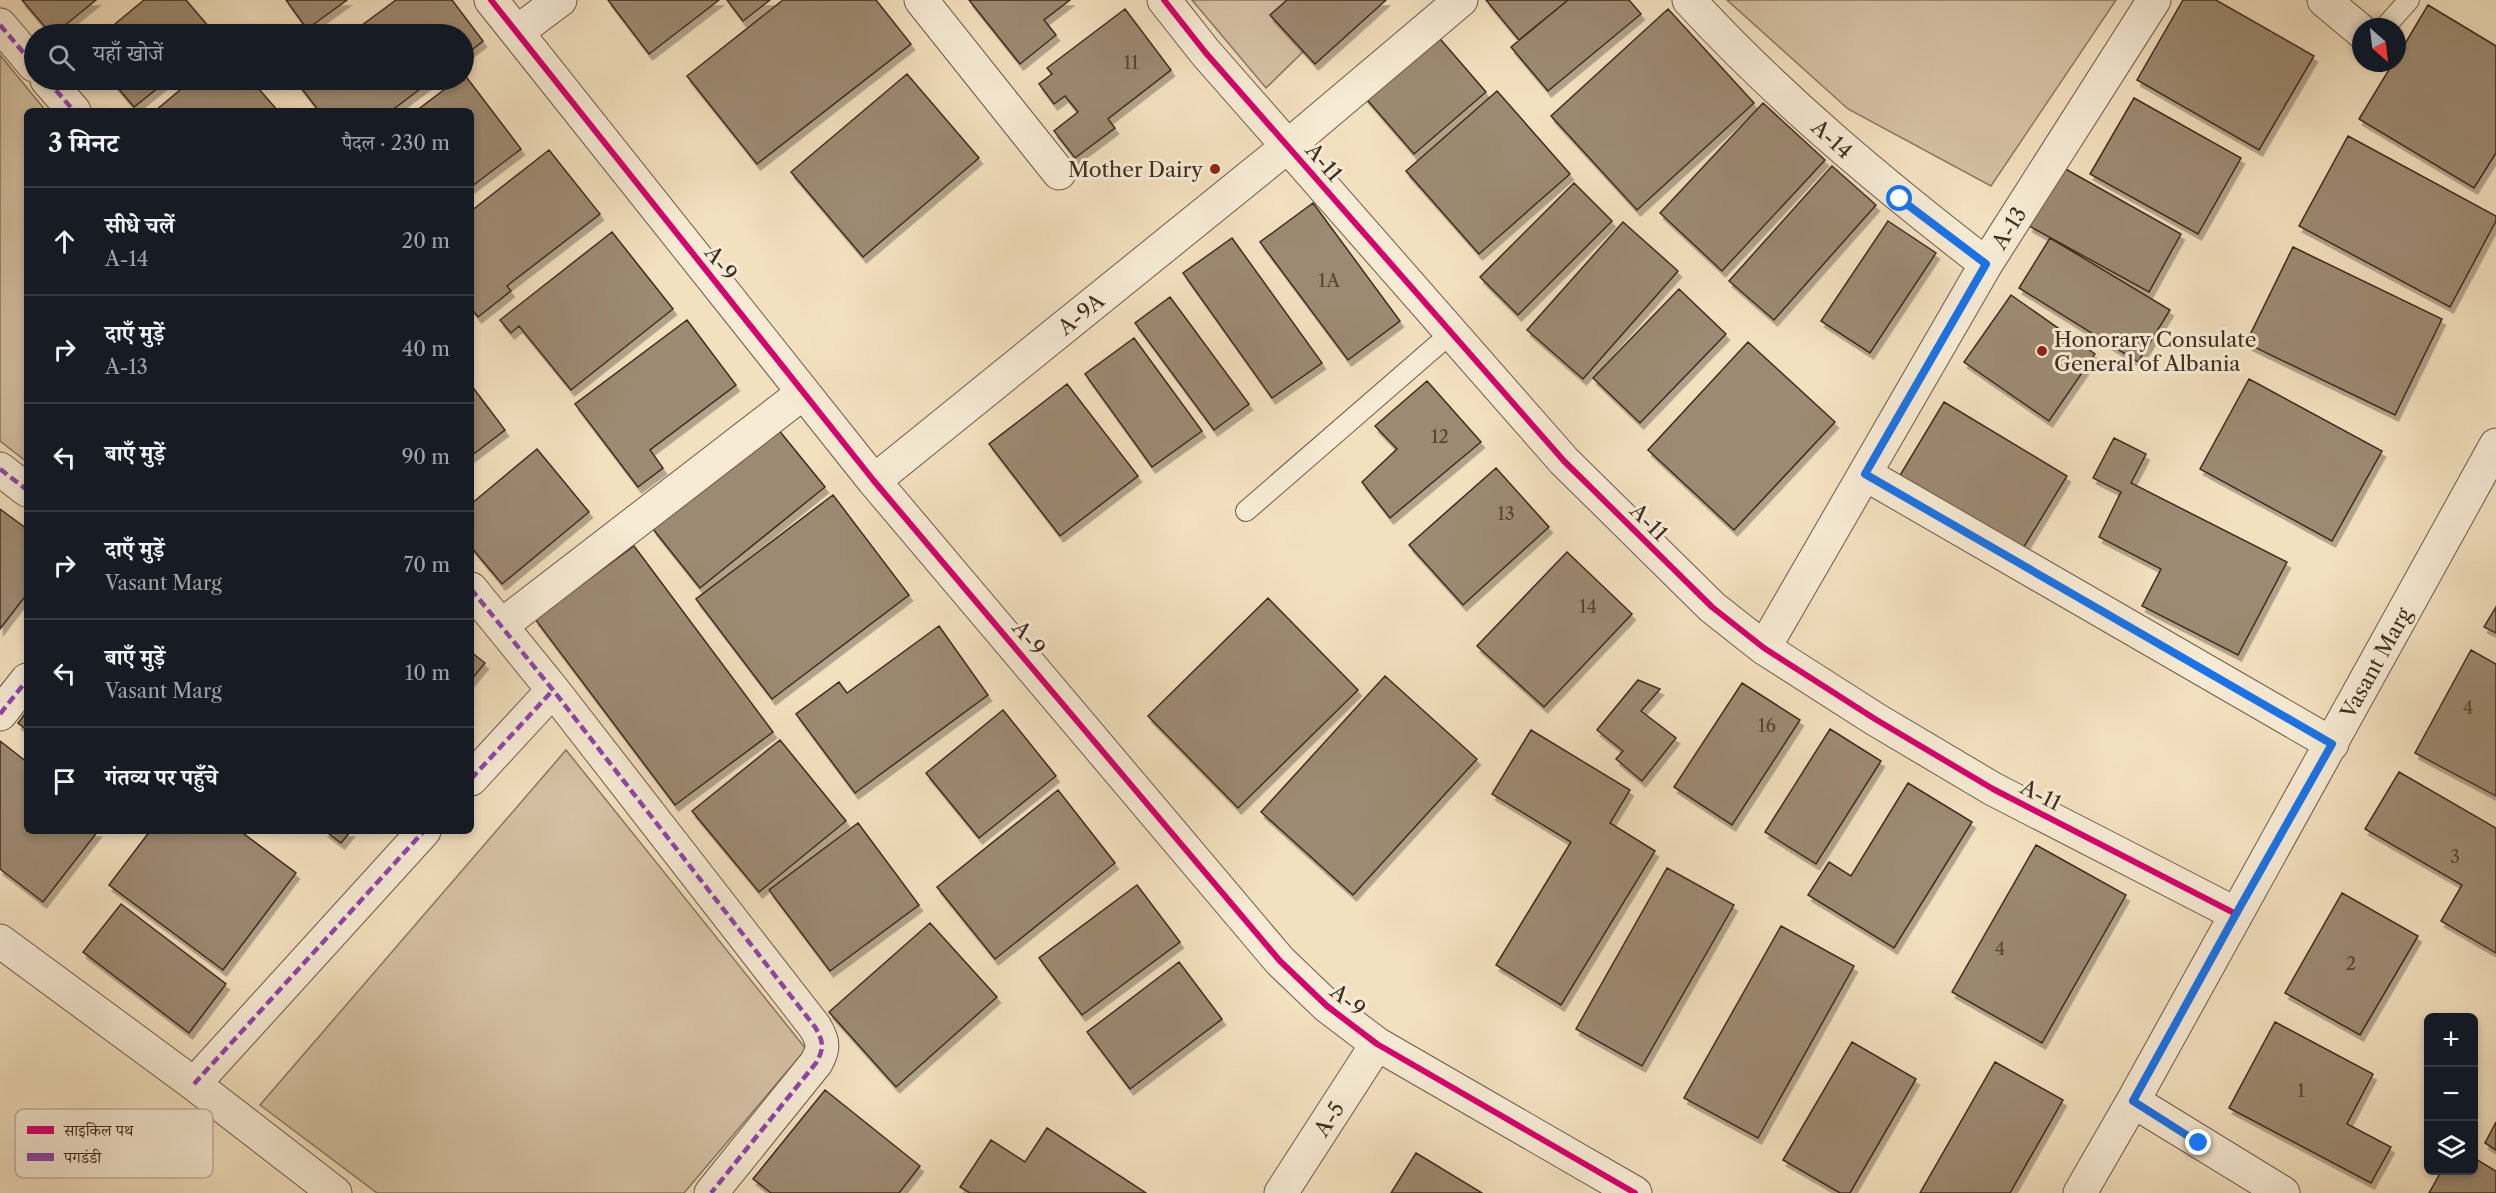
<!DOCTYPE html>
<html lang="hi">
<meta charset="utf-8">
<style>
body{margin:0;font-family:"Libre Caslon Text","Noto Serif Devanagari",serif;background:#242831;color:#f1f3f6}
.controls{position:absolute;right:18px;bottom:18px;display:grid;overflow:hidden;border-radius:9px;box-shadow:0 3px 9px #0003}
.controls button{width:54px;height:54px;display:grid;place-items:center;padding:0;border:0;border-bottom:2px solid #363941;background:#171b24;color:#f1f3f6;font:30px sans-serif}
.compass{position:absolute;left:2352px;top:18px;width:54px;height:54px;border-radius:50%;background:#171b24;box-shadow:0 3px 9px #0003;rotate:152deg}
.stop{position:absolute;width:18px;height:18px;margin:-14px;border:4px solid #1a73e8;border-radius:50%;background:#fff}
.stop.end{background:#1a73e8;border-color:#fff;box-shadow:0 2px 6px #0008}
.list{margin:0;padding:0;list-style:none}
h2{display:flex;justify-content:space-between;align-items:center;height:78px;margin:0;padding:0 24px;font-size:26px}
h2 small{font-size:20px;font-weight:400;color:#9ea1a6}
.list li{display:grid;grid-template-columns:39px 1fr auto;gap:18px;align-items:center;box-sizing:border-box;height:108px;padding:0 24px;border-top:2px solid #363941}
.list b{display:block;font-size:22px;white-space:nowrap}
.list p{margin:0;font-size:20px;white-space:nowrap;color:#9ea1a6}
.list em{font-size:20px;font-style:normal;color:#9ea1a6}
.icon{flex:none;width:33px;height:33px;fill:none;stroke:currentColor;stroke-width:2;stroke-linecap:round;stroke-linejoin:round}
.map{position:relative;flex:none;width:2496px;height:1193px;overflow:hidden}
.search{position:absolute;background:#171b24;box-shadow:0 3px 9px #0003;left:24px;top:24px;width:450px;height:66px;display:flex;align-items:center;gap:15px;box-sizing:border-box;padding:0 21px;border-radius:33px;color:#9ea1a6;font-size:22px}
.panel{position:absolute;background:#171b24;box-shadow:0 3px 9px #0003;left:24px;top:108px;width:450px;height:726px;border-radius:9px}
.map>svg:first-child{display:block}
.green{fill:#d5c1a4;stroke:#8a7662;stroke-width:1.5}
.building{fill:#9d8a72;stroke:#402c1f;stroke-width:1.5;filter:url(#shadow)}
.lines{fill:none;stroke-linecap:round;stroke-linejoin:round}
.lane-casing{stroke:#6d5947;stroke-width:22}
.street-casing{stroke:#6d5947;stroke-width:35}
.lane{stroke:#f7ebd5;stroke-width:20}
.street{stroke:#f7ebd5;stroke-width:33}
.quiet{stroke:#8e44ad;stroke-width:4.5;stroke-dasharray:9 4.5;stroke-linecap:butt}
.cycleway-casing{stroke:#f7ebd5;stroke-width:10}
.cycleway{stroke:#d6006c;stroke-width:6}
.route{stroke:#1a73e8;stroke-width:8}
.poi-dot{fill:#8f2418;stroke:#f7ebd5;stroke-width:2}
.labels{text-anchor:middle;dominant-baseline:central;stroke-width:6;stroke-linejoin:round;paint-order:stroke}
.number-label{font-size:18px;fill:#574434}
.street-label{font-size:21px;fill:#402c1f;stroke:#f7ebd5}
.poi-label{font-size:21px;fill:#402c1f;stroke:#f7ebd5;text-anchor:end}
.key{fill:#f7ebd5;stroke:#c0b29e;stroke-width:1.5}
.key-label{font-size:16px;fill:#402c1f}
</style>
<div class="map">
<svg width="2496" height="1193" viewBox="0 0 2496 1193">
<defs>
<filter id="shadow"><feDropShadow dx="3.5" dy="6" stdDeviation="0" flood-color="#0004"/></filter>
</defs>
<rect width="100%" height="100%" fill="#f3e0bf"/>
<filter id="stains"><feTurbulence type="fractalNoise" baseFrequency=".00333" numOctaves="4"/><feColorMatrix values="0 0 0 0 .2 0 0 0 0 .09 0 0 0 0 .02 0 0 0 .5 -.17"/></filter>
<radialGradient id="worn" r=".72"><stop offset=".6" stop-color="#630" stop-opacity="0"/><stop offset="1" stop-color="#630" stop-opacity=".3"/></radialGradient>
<path class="green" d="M1192 0H1356L1266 88Z
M1727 0H2116L1991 186 1848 109Z
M0 55 46 111H27V462L0 441Z
M566 750 806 1049 684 1193H377L260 1105Z"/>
<path class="building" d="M22 0H96L54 34H51Z
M144 0H186L215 34H103Z
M286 0H347L307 29Z
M396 0H452L483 41 464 56V34H350Z
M608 0H719L649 54Z
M727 0H770L743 21Z
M783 0H876L911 44 757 164 687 76Z
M969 0H1070L1044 20 1056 35 1020 64Z
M1287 0H1386L1315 64 1270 15Z
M1486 0H1568L1519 40Z
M1568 0H1629L1641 14 1548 91 1511 47Z
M2183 0H2216L2314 56 2259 150 2137 80Z
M2428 5 2496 46V153L2474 188 2359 119 2393 63H2397V57Z
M1125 9 1171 70 1108 119 1115 128 1075 158 1054 131 1078 112 1065 96 1054 104 1039 84 1052 74 1047 68Z
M1668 9 1754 103 1637 210 1551 116Z
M1435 33 1486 92 1414 154 1363 95Z
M464 74 521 149 471 187V111H416L457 80H464Z
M907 74 979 158 863 257 791 172Z
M111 80H168L134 107Z
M192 80H251L278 111H155Z
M295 80H432L391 111H319Z
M1497 91 1570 174 1479 254 1406 171Z
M2134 98 2241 158 2198 234 2090 174Z
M1763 103 1825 160 1722 271 1660 213Z
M2348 136 2496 216V221L2450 307 2299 226Z
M549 150 600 214 507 286 511 291 478 317 471 308V211Z
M1832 166 1876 205 1774 320 1729 281Z
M2062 167 2181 234 2149 292 2029 226Z
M1574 183 1612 221 1518 315 1480 277Z
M1313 203 1400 321 1348 360 1260 242Z
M1888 221 1936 253 1870 353 1821 321Z
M1623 222 1678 271 1583 379 1527 330Z
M612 232 673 309 571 390 519 326 511 333 500 320Z
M1232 238 1322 363 1272 398 1183 273Z
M2050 238 2170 310 2138 362 2019 288Z
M2293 247 2442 319 2395 415 2246 343Z
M1679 289 1726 334 1640 423 1593 378Z
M2011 295 2095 354 2049 421 1964 362Z
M1170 297 1249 404 1214 430 1135 323Z
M687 320 736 385 650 450 663 468 638 487 575 404Z
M1134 338 1202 431 1152 467 1085 374Z
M1748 342 1835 422 1734 530 1648 450Z
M2249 379 2382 451 2332 541 2200 469Z
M1427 381 1481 442 1390 518 1362 482 1397 449 1375 426Z
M1067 384 1138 476 1060 536 989 444Z
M471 385 505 430 471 456Z
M1944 402 2067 476 2019 555 1896 482Z
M777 428 825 487 700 588 653 529Z
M2114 438 2146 454 2131 483 2287 562 2238 655 2142 606 2161 569 2099 537 2121 492 2093 478Z
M537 449 589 512 502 584 471 547V504Z
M1496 468 1549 527 1463 605 1409 545Z
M833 495 909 595 772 699 696 599Z
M0 509 27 529V594L0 629Z
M634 546 773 732 675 805 535 619Z
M1567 552 1632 614 1544 707 1477 646Z
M1268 598 1358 690 1238 808 1148 716Z
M2496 607V633L2484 627Z
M939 626 988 695 855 793 796 714 839 682 847 693Z
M2471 650 2496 664V796L2415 753Z
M471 652 485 663 471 680Z
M1385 676 1477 759 1353 895 1261 812Z
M1638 680 1660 689 1641 711 1676 738 1642 781 1616 759 1623 751 1597 730Z
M1742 683 1800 720 1732 825 1674 787Z
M1003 710 1056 776 979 838 926 773Z
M27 711V730L18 723Z
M1830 729 1881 761 1816 864 1765 832Z
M1531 730 1630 790 1610 823 1655 851 1561 1005 1496 965 1571 842 1492 794Z
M780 740 846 821 759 892 692 811Z
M0 741 27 762V831H98L43 902 0 869Z
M2399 772 2496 828V953L2441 921 2462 885 2365 829Z
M1908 783 1972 822 1894 948 1808 895 1829 862 1851 876Z
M1058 790 1115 863 995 959 937 887Z
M858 823 919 905 830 971 769 890Z
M150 831H240L296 873 223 970 109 885Z
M325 831H351L341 843Z
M2036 845 2126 895 2042 1043 1952 992Z
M1667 868 1734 905 1642 1066 1576 1029Z
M1137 885 1180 942 1082 1015 1039 958Z
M2342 893 2418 936 2360 1035 2285 993Z
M121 904 226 984 189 1033 83 952Z
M930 923 997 997 896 1087 829 1012Z
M1781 926 1854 966 1758 1138 1684 1098Z
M1179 962 1222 1019 1130 1089 1087 1032Z
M2275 1022 2373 1074 2347 1124 2391 1147 2371 1183 2229 1108Z
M1852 1042 1916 1079 1850 1193H1840L1783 1160Z
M1995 1062 2063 1100 2010 1193H1920Z
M825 1090 920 1166 899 1193H771L753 1179Z
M2496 1122V1150L2485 1143Z
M1047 1128 1146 1193H970L960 1187 991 1140 1025 1162Z
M1416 1153 1482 1193H1391Z
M2474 1158 2496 1171V1193H2429L2442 1170H2474Z"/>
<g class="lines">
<g class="lane-casing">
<path id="lane" d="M2385 27 2409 0
M1246 511 1450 334"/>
</g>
<g class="street-casing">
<path id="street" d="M491 0 874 481 1280 961 1327 1006 1377 1044 1635 1193
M921 0 1059 173
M1164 0 1205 52 1564 461 1712 607 1764 648 1875 719 1993 789 2236 914
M1689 0C1779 98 1881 183 1986 264
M2324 0 2361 31
M0 25 34 65
M517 32 560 0
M47 80 74 111
M0 469 27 490
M1865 474 2332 744
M874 481 1288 146 1461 0
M471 589 553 690 815 1027C824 1042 824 1049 816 1063L711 1193
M501 626 803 393
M1764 648 1986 264 2154 0
M0 714 27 680
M471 779 553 690
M0 941 194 1084 335 1193
M194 1084 424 831
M2133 1101 2283 1193
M1281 1193 1377 1044
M2080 1193 2133 1101 2496 445"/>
</g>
<use href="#lane" class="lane"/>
<use href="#street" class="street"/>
<path class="quiet" d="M0 25 34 65
M47 80 74 111
M0 469 27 490
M1865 474 2332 744
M471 589 553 690 815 1027C824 1042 824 1049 816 1063L711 1193
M0 714 27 680
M471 779 553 690
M194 1084 424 831"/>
<g class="cycleway-casing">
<path id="cycleway" d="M491 0 874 481 1280 961 1327 1006 1377 1044 1635 1193
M1164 0 1205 52 1564 461 1712 607 1764 648 1875 719 1993 789 2236 914"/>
</g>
<use href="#cycleway" class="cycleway"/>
</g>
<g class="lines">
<path class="route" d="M1900 199 1986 264 1865 474 2332 744 2236 914 2133 1101 2199 1143"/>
</g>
<g class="poi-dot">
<circle cx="1215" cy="169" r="6"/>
<circle cx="2042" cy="351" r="6"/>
</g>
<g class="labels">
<g class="number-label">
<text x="1131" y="63">11</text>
<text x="1329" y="281">1A</text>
<text x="1440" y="437">12</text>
<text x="1506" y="514">13</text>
<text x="1588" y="607">14</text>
<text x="2468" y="708">4</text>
<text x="1767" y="726">16</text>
<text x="2455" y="857">3</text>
<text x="2000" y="949">4</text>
<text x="2351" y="964">2</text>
<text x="2301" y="1091">1</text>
</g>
<g class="street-label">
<text transform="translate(1832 139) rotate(42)">A-14</text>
<text transform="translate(1324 162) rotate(49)">A-11</text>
<text transform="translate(2009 228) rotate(-58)">A-13</text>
<text transform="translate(721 263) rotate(52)">A-9</text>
<text transform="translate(1081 314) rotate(-39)">A-9A</text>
<text transform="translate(1649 522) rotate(45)">A-11</text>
<text transform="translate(1029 638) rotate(50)">A-9</text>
<text transform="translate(2376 663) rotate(-61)">Vasant Marg</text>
<text transform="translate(2041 795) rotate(27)">A-11</text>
<text transform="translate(1348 1000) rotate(39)">A-9</text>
<text transform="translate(1329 1119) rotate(-57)">A-5</text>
</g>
<g class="poi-label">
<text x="1203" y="169">Mother Dairy</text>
<text x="2054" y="339" text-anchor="start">Honorary Consulate<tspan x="2054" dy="24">General of Albania</tspan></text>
</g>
</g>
<rect x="15" y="1109" width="198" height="69" rx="9" class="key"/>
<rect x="27" y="1126" width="27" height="8" fill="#d6006c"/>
<rect x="27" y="1153" width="27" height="8" fill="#8e44ad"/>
<g class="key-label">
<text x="64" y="1136">साइकिल पथ</text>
<text x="64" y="1163">पगडंडी</text>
</g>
<rect width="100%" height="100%" filter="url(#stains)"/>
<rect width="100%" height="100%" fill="url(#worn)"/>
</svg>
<div class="controls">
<button>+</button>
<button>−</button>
<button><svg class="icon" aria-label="layers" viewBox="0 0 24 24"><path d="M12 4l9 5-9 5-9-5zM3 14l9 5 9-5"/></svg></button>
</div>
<svg class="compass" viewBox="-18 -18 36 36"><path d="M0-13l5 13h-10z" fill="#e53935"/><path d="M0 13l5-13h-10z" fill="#9ea1a6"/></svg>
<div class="stop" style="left:1900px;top:199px"></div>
<div class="stop end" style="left:2199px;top:1143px"></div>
<div class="search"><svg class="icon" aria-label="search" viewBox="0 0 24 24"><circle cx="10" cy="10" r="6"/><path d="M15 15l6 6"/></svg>यहाँ खोजें</div>
<section class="panel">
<h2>3 मिनट<small>पैदल · 230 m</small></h2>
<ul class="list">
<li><svg class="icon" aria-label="ahead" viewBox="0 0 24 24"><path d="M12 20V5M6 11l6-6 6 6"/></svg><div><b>सीधे चलें</b><p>A-14</p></div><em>20 m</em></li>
<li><svg class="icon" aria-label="right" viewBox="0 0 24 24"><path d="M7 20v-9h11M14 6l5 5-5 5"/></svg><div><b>दाएँ मुड़ें</b><p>A-13</p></div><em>40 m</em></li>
<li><svg class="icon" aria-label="left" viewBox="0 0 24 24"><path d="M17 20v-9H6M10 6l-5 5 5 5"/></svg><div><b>बाएँ मुड़ें</b></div><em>90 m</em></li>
<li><svg class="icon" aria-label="right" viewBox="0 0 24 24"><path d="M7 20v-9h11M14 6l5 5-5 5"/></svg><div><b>दाएँ मुड़ें</b><p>Vasant Marg</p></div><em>70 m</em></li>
<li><svg class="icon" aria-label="left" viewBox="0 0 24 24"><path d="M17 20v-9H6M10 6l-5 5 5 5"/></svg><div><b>बाएँ मुड़ें</b><p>Vasant Marg</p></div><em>10 m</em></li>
<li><svg class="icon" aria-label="arrive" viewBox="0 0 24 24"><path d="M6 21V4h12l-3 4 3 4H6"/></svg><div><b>गंतव्य पर पहुँचे</b></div></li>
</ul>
</section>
</div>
